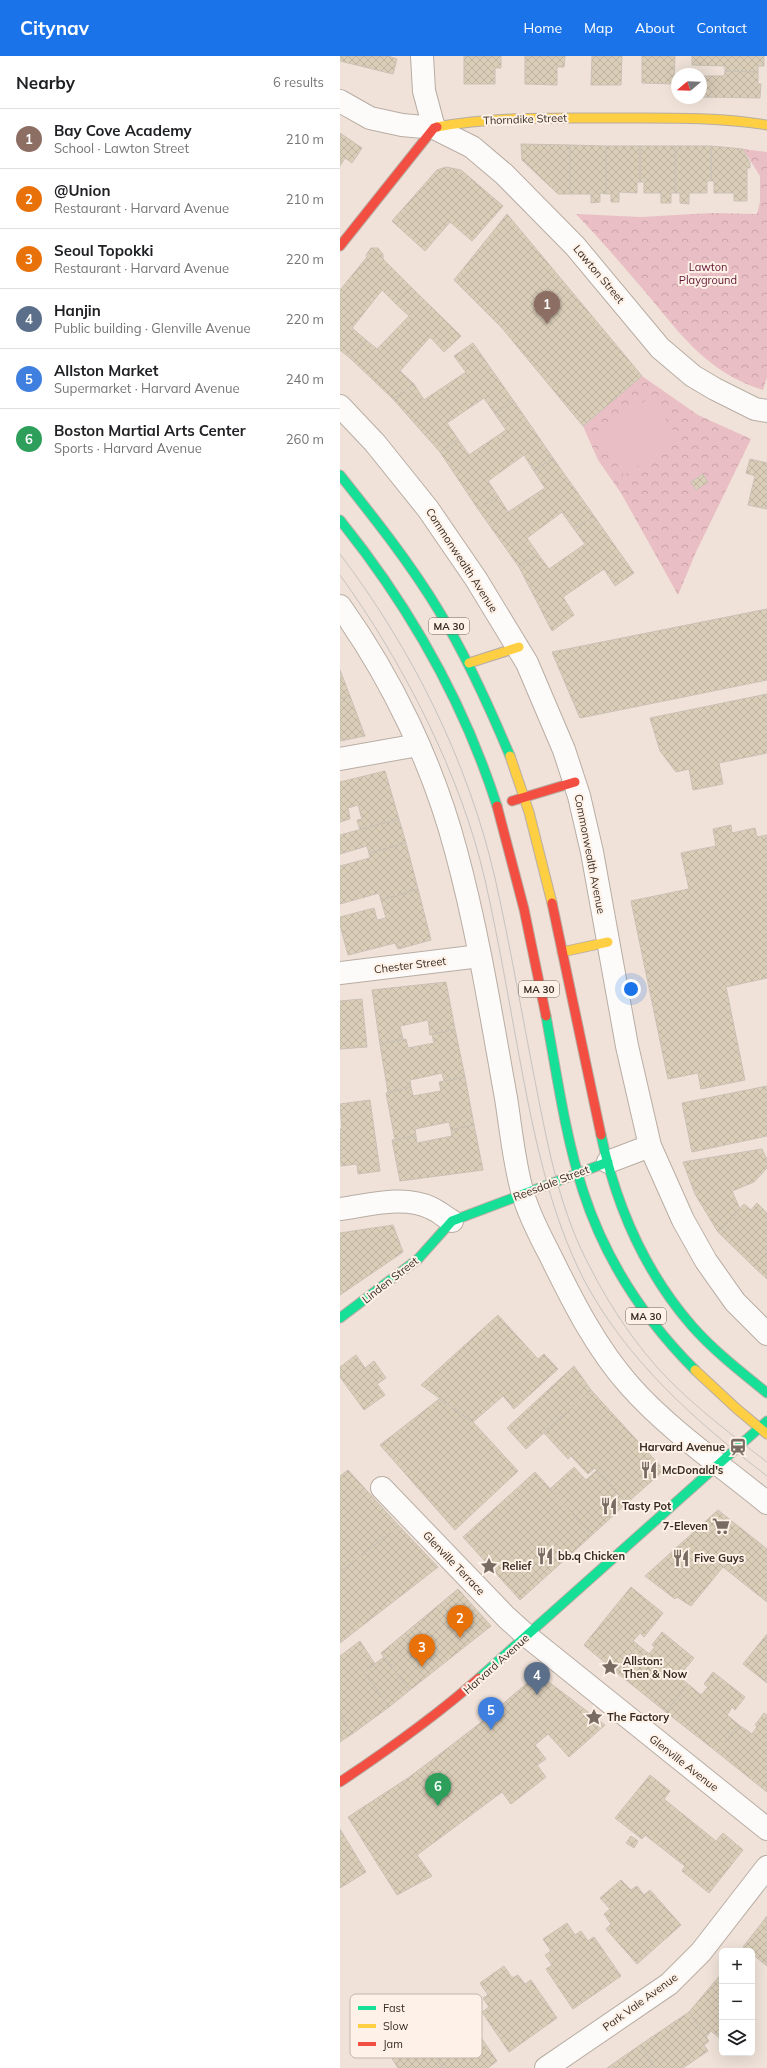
<!DOCTYPE html>
<meta charset="utf-8">
<style>
body{margin:0;font-family:Mulish,sans-serif;background:#f6f6f6;color:#202124}
.controls{position:absolute;right:12px;bottom:12px;display:grid;overflow:hidden;border-radius:6px;box-shadow:0 4px 16px #0002}
.controls button{width:36px;height:36px;display:grid;place-items:center;padding:0;border:0;border-bottom:1px solid #e0e0e0;background:#fff;color:#202124;font:20px sans-serif}
.compass{position:absolute;left:331px;top:12px;width:36px;height:36px;border-radius:50%;background:#fff;box-shadow:0 4px 16px #0002;rotate:251deg}
.you{position:absolute;left:291px;top:933px;width:14px;height:14px;margin:-10px;border:3px solid #fff;border-radius:50%;background:#1a73e8;box-shadow:0 0 0 6px #1a73e833}
.badge{display:grid;place-items:center;width:26px;height:26px;border-radius:50%;background:#1a73e8;color:#fff;font-size:13px;font-weight:700}
.pin{position:absolute;translate:-50% -33px;filter:drop-shadow(0 1px 2px #0008)}
.pin::after{content:'';position:absolute;top:21px;width:14px;height:12px;background:inherit;clip-path:polygon(0 0,100% 0,50% 100%)}
.list{margin:0;padding:0;list-style:none}
h2{display:flex;justify-content:space-between;align-items:center;height:52px;margin:0;padding:0 16px;font-size:17px}
h2 small{font-size:13px;font-weight:400;color:#757577}
.list li{display:grid;grid-template-columns:26px 1fr auto;gap:12px;align-items:center;box-sizing:border-box;height:60px;padding:0 16px;border-top:1px solid #e0e0e0}
.list b{display:block;font-size:15px;white-space:nowrap}
.list p{margin:0;font-size:13px;white-space:nowrap;color:#757577}
.list em{font-size:13px;font-style:normal;color:#757577}
.icon{flex:none;width:22px;height:22px;fill:none;stroke:currentColor;stroke-width:2;stroke-linecap:round;stroke-linejoin:round}
.map{position:relative;flex:none;width:427px;height:2012px;overflow:hidden}
header{display:flex;align-items:center;gap:24px;box-sizing:border-box;height:56px;padding:0 20px;background:#1a73e8;color:#fff}
header strong{font-size:19px}
nav{display:flex;gap:22px;margin-inline-start:auto;font-size:14px}
main{display:flex}
aside{flex:1;background:#fff}
.map>svg:first-child{display:block}
.park{fill:url(#park-crowns)}
.pitch{fill:#e9bec4}
.building{fill:url(#building-cross-hatch);stroke:#cac1b6}
.lines{fill:none;stroke-linecap:round;stroke-linejoin:round}
.street-casing{stroke:#b8ada4;stroke-width:24}
.fast-casing{stroke:#b8ada4;stroke-width:11}
.slow-casing{stroke:#b8ada4;stroke-width:11}
.jam-casing{stroke:#b8ada4;stroke-width:11}
.street{stroke:#fdfbf9;stroke-width:22}
.fast{stroke:#16e098;stroke-width:9}
.slow{stroke:#ffcf43;stroke-width:9}
.jam{stroke:#f24e42;stroke-width:9}
.tram{stroke:#c7c3c1;stroke-width:1}
.labels{text-anchor:middle;dominant-baseline:central;stroke-width:4;stroke-linejoin:round;paint-order:stroke}
.shield{fill:#fef1e7;stroke:#73675d;stroke-width:1}
.shield-label{font-size:10px;font-weight:bold;fill:#382c22}
.street-label{font-size:11px;fill:#382c22;stroke:#fef1e7}
.park-label{font-size:11px;fill:#621334;stroke:#fef1e7}
.poi-label{font-size:11px;font-weight:bold;fill:#382c22;stroke:#fef1e7;text-anchor:start}
.key{fill:#fef1e7;stroke:#c3b6ac;stroke-width:1}
.key-label{font-size:11px;fill:#382c22}
</style>
<header>
<strong>Citynav</strong>
<nav><a>Home</a><a>Map</a><a>About</a><a>Contact</a></nav>
</header>
<main>
<aside>
<h2>Nearby<small>6 results</small></h2>
<ul class="list">
<li><span class="badge" style="background:#8d6e63">1</span><div><b>Bay Cove Academy</b><p>School · Lawton Street</p></div><em>210 m</em></li>
<li><span class="badge" style="background:#e8710a">2</span><div><b>@Union</b><p>Restaurant · Harvard Avenue</p></div><em>210 m</em></li>
<li><span class="badge" style="background:#e8710a">3</span><div><b>Seoul Topokki</b><p>Restaurant · Harvard Avenue</p></div><em>220 m</em></li>
<li><span class="badge" style="background:#5c6f8a">4</span><div><b>Hanjin</b><p>Public building · Glenville Avenue</p></div><em>220 m</em></li>
<li><span class="badge" style="background:#3f7fe0">5</span><div><b>Allston Market</b><p>Supermarket · Harvard Avenue</p></div><em>240 m</em></li>
<li><span class="badge" style="background:#2e9e5b">6</span><div><b>Boston Martial Arts Center</b><p>Sports · Harvard Avenue</p></div><em>260 m</em></li>
</ul>
</aside>
<div class="map">
<svg width="427" height="2012" viewBox="0 0 427 2012">
<defs>
<pattern id="park-crowns" width="20" height="18" patternUnits="userSpaceOnUse"><rect width="20" height="18" fill="#e9bec4"/><path d="M2 6a3 3 0 1 1 6 0M12 15a3 3 0 1 1 6 0" fill="none" stroke="#c9a3a8"/></pattern>
<pattern id="building-cross-hatch" width="8" height="8" patternUnits="userSpaceOnUse"><rect width="8" height="8" fill="#dbceb9"/><path d="M0 0l8 8M0 8l8-8" fill="none" stroke="#bdb19f"/></pattern>
</defs>
<rect width="100%" height="100%" fill="#f0e2d8"/>
<path class="park" d="M403 93 427 96V321L423 334C367 316 343 281 307 238 284 211 261 184 236 158L301 161 371 157 417 158 420 146V120Z
M302 320 358 359 411 383 356 496 338 539 281 437 258 404 243 370Z"/>
<path class="pitch" d="M311 341 339 383 284 419 257 377Z"/>
<path class="building" d="M0 0H48L57 3 53 18 0 5Z
M124 0H161V12H155V28H124Z
M185 0H225L224 11H217V29L185 28Z
M252 0H282L281 29H251Z
M302 0H335L334 28 302 27Z
M352 0H424V10H418V16L385 15V10L352 9Z
M385 15 418 16V28H421L420 42 361 41V20H384Z
M0 77 22 92 12 107 5 102 0 110Z
M181 88 230 89V138H218L182 104Z
M230 89 266 90V138L260 137V146L251 147V138H230Z
M266 90H300V126H297V137L279 136V146H271V138H266Z
M300 90H335V137H331V147H321V137H304V126H300Z
M335 90H371V125H367V137H349V148L340 147V137H335Z
M371 90 403 93 410 107V112H407V145H394V137H374V125H371Z
M106 111 121 114 163 150 132 185 110 166 85 195 52 165 97 114Z
M167 158 302 320 243 370 162 272 114 224Z
M31 192H38L43 198V203L71 231 55 247 42 234 12 272 26 284 10 302 0 294V234L27 201 26 199Z
M71 231 121 280 104 296 90 281 60 315 74 328 53 343 10 302 26 284 37 293 69 260 55 247Z
M133 287 173 344 155 358 144 342 107 367 118 383 100 396 53 343 74 328 84 344 126 316 114 300Z
M173 344 213 402 194 415 184 399 148 425 158 440 138 453 100 396 118 383 129 399 166 374 155 358Z
M213 402 254 460 234 473 222 456 187 482 198 498 179 511 138 453 158 440 168 456 205 432 194 415Z
M410 403 427 407V453L408 449 415 420 406 417Z
M363 418 368 426 356 434 351 426Z
M254 460 294 517 275 530 264 513 223 541 234 559 212 575 179 511 198 498 209 513 245 488 234 473Z
M427 553V624L240 662 212 596Z
M0 614 10 640 0 643Z
M427 638V697L379 707 383 728 353 734 349 713 336 716 320 695 310 662Z
M10 640 25 680 0 685V643Z
M45 715 59 763 20 774 17 764 22 763 18 749 8 752 10 763 0 766V726Z
M59 763 66 787 29 797 27 790 0 798V779Z
M391 769 392 777 415 772 417 781 427 779V922L386 931 405 1024 361 1033 358 1017 328 1023 291 845 349 833 341 797 376 790 373 773Z
M66 787 78 833 41 844 39 837 0 848V810L30 802 29 797Z
M78 833 91 884 58 893 55 887 8 899 0 869V861L34 852 37 864 46 862 41 844Z
M106 926 115 973 90 979 88 964 60 970 63 983 40 988 32 934Z
M22 943 27 991 0 993V945Z
M115 973 125 1021 104 1025 102 1017 70 1024 71 1031 48 1037 40 988 66 983 68 992 94 987 92 978Z
M125 1021 134 1069 111 1074 109 1066 75 1073 76 1080 55 1084 46 1037 71 1031 73 1040 101 1035 99 1026Z
M427 1030V1080L352 1096 342 1047Z
M30 1044 40 1115 18 1118 17 1108 1 1110 0 1073H2L0 1048Z
M134 1069 143 1114 60 1125 52 1084 76 1080 77 1087 112 1080 111 1074Z
M422 1093 427 1103V1112L414 1126 392 1135 400 1153 378 1176 355 1138 343 1106Z
M417 1147 427 1157V1196L413 1210 378 1176 404 1148 411 1154Z
M53 1169 63 1196 0 1239V1177Z
M427 1196V1223L413 1210Z
M158 1259 198 1303 204 1298 218 1313 174 1353 163 1340 133 1366 81 1329Z
M16 1299 25 1312 34 1305 46 1322 37 1328 45 1339 24 1354 0 1321V1311Z
M234 1310 251 1334 186 1393 167 1372Z
M251 1334 324 1414 287 1447 255 1412 248 1418 231 1400 228 1403 204 1377Z
M99 1343 133 1366 178 1415 115 1474 40 1389Z
M234 1411 246 1424 257 1414 287 1447 252 1479 210 1433Z
M8 1414 59 1470 0 1516V1420Z
M195 1416 252 1479 180 1544 123 1481Z
M378 1454 427 1493V1546L383 1511 351 1550 337 1541 335 1543 305 1520Z
M59 1470 98 1511 0 1587V1516Z
M291 1531 323 1557 304 1581 300 1577 293 1585 298 1589 276 1616 244 1589Z
M118 1533 151 1570 70 1634 41 1597Z
M322 1576 354 1602 344 1614 341 1612 335 1618 348 1628 326 1656 276 1616 298 1589 309 1598 315 1591 312 1589Z
M427 1578V1627L403 1608Z
M20 1585 35 1608 24 1616 49 1651 12 1678 0 1659V1600Z
M44 1601 70 1634 49 1651 24 1616Z
M373 1616 405 1641 395 1654 392 1651 387 1659 399 1669 377 1696 326 1656 348 1628 361 1639 368 1631 364 1628Z
M192 1623H205L265 1669 229 1701 208 1678 195 1689 206 1703 197 1709 206 1721 171 1748 162 1736 77 1799 92 1820 57 1839 8 1761 68 1722 100 1698 139 1668Z
M424 1657 427 1659V1736L377 1696 399 1669 412 1678 417 1671 415 1669Z
M0 1659 12 1678 0 1686Z
M310 1719 330 1735 324 1743 376 1785 383 1777 403 1794 369 1837 342 1815 345 1810 305 1779 302 1783 275 1762Z
M0 1773 26 1816 0 1832Z
M291 1780 298 1785 294 1792 286 1787Z
M281 1824 291 1834 297 1830 304 1839 310 1834 341 1869 297 1908 266 1873 271 1868 264 1858 270 1853 260 1842Z
M427 1860V1910L412 1898V1895H408L403 1891Z
M227 1867 235 1879 241 1875 248 1885 254 1881 281 1920 233 1953 206 1913 212 1909 205 1899 211 1895 203 1883Z
M164 1910 172 1922 178 1919 185 1928 191 1924 217 1962 169 1996 142 1956 149 1951 143 1942 148 1939 140 1927Z
M382 1917V1984L371 1975 366 1981 349 1956Z
M105 1954 108 1957 111 1956 121 1971 130 1965 157 2005 148 2012H103L90 1993 99 1986 89 1970 91 1969 88 1965Z
M349 1956 369 1985 364 1989 368 1995 343 2012H316L300 1989Z
M65 1982 68 1986 70 1984 80 1999 90 1993 103 2012H58L49 1998 52 1997 49 1992Z
M300 1989 316 2012H267Z"/>
<g class="lines">
<g class="street-casing">
<path id="street" d="M82 0 84 35 94 72
M0 45 30 62 62 69 94 72 132 91 164 118 235 190 320 292 353 320 375 333 415 353 427 355
M0 350 35 387 88 453 136 523 187 607 224 694 239 740 252 796 287 990 310 1090 343 1164 366 1205 395 1246 427 1278
M0 550C52 623 93 708 116 795 138 876 151 959 166 1042 171 1073 174 1108 183 1138 189 1159 200 1180 210 1199 232 1244 256 1292 290 1330 330 1375 381 1409 427 1447
M0 703 78 689
M0 917 140 900
M268 1106 310 1090
M0 1153C29 1149 64 1139 91 1152 98 1155 105 1161 112 1165
M42 1432 166 1561 187 1580 427 1773
M206 2012 329 1928 361 1896 427 1811"/>
</g>
<g class="fast-casing">
<path id="fast" d="M0 419C35 463 70 507 99 555 127 601 149 650 170 700
M0 464C70 551 123 644 157 750
M206 960C217 1019 225 1079 243 1135 265 1203 305 1264 355 1314
M261 1079C276 1149 305 1216 352 1270 374 1295 401 1316 427 1337
M0 1262 78 1203 112 1165 268 1106
M139 1622 427 1365"/>
</g>
<g class="slow-casing">
<path id="slow" d="M97 71C157 60 218 62 279 62 329 62 378 61 427 69
M129 607 179 591
M170 700 189 756 212 847
M222 896 268 886
M355 1314 397 1353 427 1378"/>
</g>
<g class="jam-casing">
<path id="jam" d="M0 190 94 72 97 71
M172 745 235 726
M157 750 184 853 206 960
M212 847 261 1079
M0 1726C48 1694 95 1661 139 1622"/>
</g>
<use href="#street" class="street"/>
<use href="#fast" class="fast"/>
<use href="#slow" class="slow"/>
<use href="#jam" class="jam"/>
<path class="tram" d="M0 498C72 593 128 705 155 822 171 893 183 965 197 1035 209 1096 221 1158 251 1213 271 1252 297 1291 328 1323 358 1353 393 1380 427 1406
M0 519C63 606 121 719 145 824 160 890 171 958 184 1026 197 1093 212 1160 243 1222 286 1304 355 1365 427 1420"/>
</g>
<defs>
<g id="station-bare" transform="scale(1.38)"><path d="M-3-6H3Q5-6 5-4V2Q5 4 3 4L4.5 6H3L1.5 4h-3L-3 6H-4.5L-3 4Q-5 4-5 2V-4Q-5-6-3-6ZM-3.5-4v3h7v-3ZM-3.5 1v1.5H-2V1ZM2 1v1.5H3.5V1Z" fill="#786c62" stroke="#fef1e7" stroke-width="2.5" paint-order="stroke"/></g>
<g id="restaurant-bare" transform="scale(1.38)"><path d="M-5-6h1v4h1v-4h1v4h1v-4h1v5L-1.5 .5V6h-2V.5L-5-1ZM5-6V6H3V1.5H1.5Q1.5-4 5-6Z" fill="#786c62" stroke="#fef1e7" stroke-width="2.5" paint-order="stroke"/></g>
<g id="supermarket-bare" transform="scale(1.38)"><path d="M-6-5.5h2.5l.6 2H6L4.5 2H-2.5L-4.4-4H-6ZM-1.5 3.2a1.3 1.3 0 1 0 .1 0ZM3 3.2a1.3 1.3 0 1 0 .1 0Z" fill="#786c62" stroke="#fef1e7" stroke-width="2.5" paint-order="stroke"/></g>
<g id="sight-bare" transform="scale(1.38)"><path d="M0-6L1.8-2.2L6-1.7L2.9 1.2L3.7 5.4L0 3.3L-3.7 5.4L-2.9 1.2L-6-1.7L-1.8-2.2Z" fill="#786c62" stroke="#fef1e7" stroke-width="2.5" paint-order="stroke"/></g>
</defs>
<g fill-rule="evenodd">
<use href="#station-bare" x="398" y="1391"/>
<use href="#restaurant-bare" x="309" y="1414"/>
<use href="#restaurant-bare" x="269" y="1450"/>
<use href="#supermarket-bare" x="381" y="1470"/>
<use href="#restaurant-bare" x="205" y="1500"/>
<use href="#restaurant-bare" x="341" y="1502"/>
<use href="#sight-bare" x="149" y="1510"/>
<use href="#sight-bare" x="270" y="1611"/>
<use href="#sight-bare" x="254" y="1661"/>
</g>
<g class="labels">
<g class="shield">
<rect x="89" y="562" width="40" height="16" rx="3"/>
<rect x="179" y="925" width="40" height="16" rx="3"/>
<rect x="286" y="1252" width="40" height="16" rx="3"/>
</g>
<g class="shield-label">
<text x="109" y="570">MA 30</text>
<text x="199" y="933">MA 30</text>
<text x="306" y="1260">MA 30</text>
</g>
<g class="street-label">
<text transform="translate(185 63) rotate(-2)">Thorndike Street</text>
<text transform="translate(259 218) rotate(50)">Lawton Street</text>
<text transform="translate(122 504) rotate(57)">Commonwealth Avenue</text>
<text transform="translate(250 798) rotate(79)">Commonwealth Avenue</text>
<text transform="translate(70 909) rotate(-7)">Chester Street</text>
<text transform="translate(211 1127) rotate(-21)">Reesdale Street</text>
<text transform="translate(50 1224) rotate(-38)">Linden Street</text>
<text transform="translate(114 1507) rotate(46)">Glenville Terrace</text>
<text transform="translate(156 1608) rotate(-42)">Harvard Avenue</text>
<text transform="translate(344 1707) rotate(38)">Glenville Avenue</text>
<text transform="translate(300 1946) rotate(-36)">Park Vale Avenue</text>
</g>
<g class="park-label">
<text x="368" y="211">Lawton<tspan x="368" dy="13">Playground</tspan></text>
</g>
<g class="poi-label">
<text x="385" y="1391" text-anchor="end">Harvard Avenue</text>
<text x="322" y="1414">McDonald's</text>
<text x="282" y="1450">Tasty Pot</text>
<text x="368" y="1470" text-anchor="end">7-Eleven</text>
<text x="218" y="1500">bb.q Chicken</text>
<text x="354" y="1502">Five Guys</text>
<text x="162" y="1510">Relief</text>
<text x="283" y="1605">Allston:<tspan x="283" dy="13">Then &amp; Now</tspan></text>
<text x="267" y="1661">The Factory</text>
</g>
</g>
<rect x="10" y="1938" width="132" height="64" rx="6" class="key"/>
<rect x="18" y="1950" width="18" height="4" fill="#16e098"/>
<rect x="18" y="1968" width="18" height="4" fill="#ffcf43"/>
<rect x="18" y="1986" width="18" height="4" fill="#f24e42"/>
<g class="key-label">
<text x="43" y="1956">Fast</text>
<text x="43" y="1974">Slow</text>
<text x="43" y="1992">Jam</text>
</g>
</svg>
<div class="controls">
<button>+</button>
<button>−</button>
<button><svg class="icon" aria-label="layers" viewBox="0 0 24 24"><path d="M12 4l9 5-9 5-9-5zM3 14l9 5 9-5"/></svg></button>
</div>
<svg class="compass" viewBox="-18 -18 36 36"><path d="M0-13l5 13h-10z" fill="#e53935"/><path d="M0 13l5-13h-10z" fill="#757577"/></svg>
<div class="you"></div>
<div class="pin badge" style="left:207px;top:268px;background:#8d6e63">1</div>
<div class="pin badge" style="left:120px;top:1582px;background:#e8710a">2</div>
<div class="pin badge" style="left:82px;top:1611px;background:#e8710a">3</div>
<div class="pin badge" style="left:197px;top:1639px;background:#5c6f8a">4</div>
<div class="pin badge" style="left:151px;top:1674px;background:#3f7fe0">5</div>
<div class="pin badge" style="left:98px;top:1750px;background:#2e9e5b">6</div>
</div>
</main>
